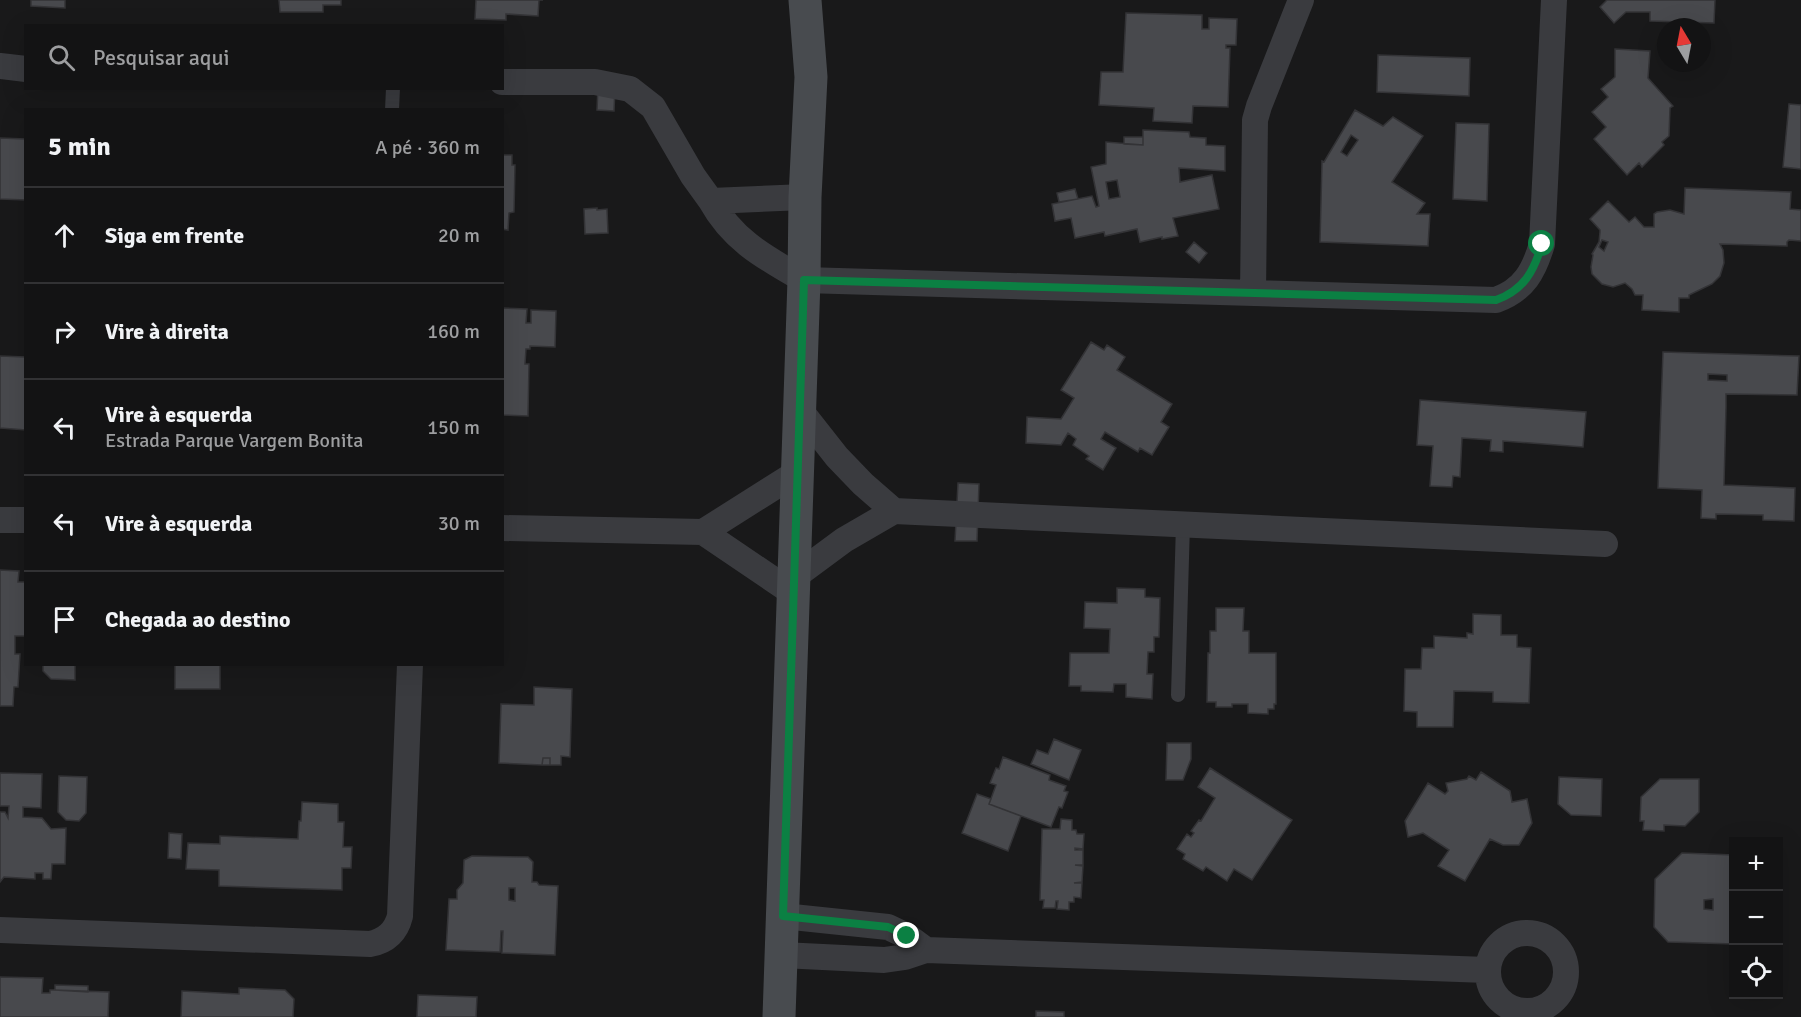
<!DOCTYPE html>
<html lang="pt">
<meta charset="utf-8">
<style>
body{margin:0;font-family:Signika,sans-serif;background:#1c1c1d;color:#f1f3f6}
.controls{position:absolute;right:18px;bottom:18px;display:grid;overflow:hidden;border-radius:0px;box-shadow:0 6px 24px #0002}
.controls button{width:54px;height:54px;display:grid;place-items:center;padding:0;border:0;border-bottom:2px solid #323234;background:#131314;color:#f1f3f6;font:30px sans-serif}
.compass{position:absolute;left:1657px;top:18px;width:54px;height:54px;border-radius:50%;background:#131314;box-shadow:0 6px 24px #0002;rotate:350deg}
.stop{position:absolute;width:18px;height:18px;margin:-14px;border:4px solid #0b8043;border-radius:50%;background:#fff}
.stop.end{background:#0b8043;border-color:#fff;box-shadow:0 2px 6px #0008}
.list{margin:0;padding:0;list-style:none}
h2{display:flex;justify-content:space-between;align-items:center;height:78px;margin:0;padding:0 24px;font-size:26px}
h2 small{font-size:20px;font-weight:400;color:#9d9ea0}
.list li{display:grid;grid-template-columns:39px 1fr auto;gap:18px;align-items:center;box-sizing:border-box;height:96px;padding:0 24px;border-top:2px solid #323234}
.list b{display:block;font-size:22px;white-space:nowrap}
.list p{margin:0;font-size:20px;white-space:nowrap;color:#9d9ea0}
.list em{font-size:20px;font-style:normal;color:#9d9ea0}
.icon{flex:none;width:33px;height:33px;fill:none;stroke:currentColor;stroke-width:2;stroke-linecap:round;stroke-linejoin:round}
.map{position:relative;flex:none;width:1801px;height:1017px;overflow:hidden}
.search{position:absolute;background:#131314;box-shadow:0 6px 24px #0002;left:24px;top:24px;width:480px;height:66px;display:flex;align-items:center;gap:15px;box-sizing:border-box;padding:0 21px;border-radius:0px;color:#9d9ea0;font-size:22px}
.panel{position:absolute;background:#131314;box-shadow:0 6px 24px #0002;left:24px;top:108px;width:480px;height:558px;border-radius:0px}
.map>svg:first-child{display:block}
.building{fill:#48494d;stroke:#333336;stroke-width:1.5;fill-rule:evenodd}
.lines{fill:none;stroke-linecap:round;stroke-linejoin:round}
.service{stroke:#3a3b3f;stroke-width:14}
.minor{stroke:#3a3b3f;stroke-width:26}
.secondary{stroke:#484b4f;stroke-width:33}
.route{stroke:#0b8043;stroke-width:8}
</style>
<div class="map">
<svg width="1801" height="1017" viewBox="0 0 1801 1017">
<rect width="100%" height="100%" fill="#19191a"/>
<path class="building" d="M31 0H65V8L31 6Z
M279 0H341V5H323V12H280Z
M476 0H543H539L538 16 506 14V20L475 19Z
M1607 0H1715L1714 23 1650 21V12H1626L1614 23 1600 7Z
M1126 13 1202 15V29H1209V18L1237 19 1236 45H1226V48H1230L1228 107 1193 106 1192 123 1153 121 1154 108 1099 105 1101 72H1123Z
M1615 49 1650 51 1648 78 1673 106 1670 108 1669 136 1662 142 1664 145 1642 167 1639 163 1627 175 1594 139 1606 127 1592 112 1608 97 1601 89 1615 77Z
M1378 55 1470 58 1469 96 1377 92Z
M598 86 615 87 614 111 597 110Z
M1789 104 1801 105V169L1783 167Z
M1355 110 1383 126 1393 117 1423 136 1392 182 1425 203 1417 214H1430L1428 246 1320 242 1322 161 1324 162ZM1351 135 1358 140 1347 156 1341 152Z
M1456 123 1489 124 1487 201 1453 199Z
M1143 130 1189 132 1190 137 1206 138V145L1225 146V171L1179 168 1180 182 1212 175 1219 209 1173 218 1178 236 1162 239V237L1140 242 1137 229 1105 236 1104 232 1075 238 1071 218 1055 221 1052 204 1092 196 1096 207 1099 206 1091 167 1106 164V142L1143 145ZM1117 180 1120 197 1109 199 1106 182Z
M1124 137H1143V145L1124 144Z
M0 138 26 139V200L0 199Z
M502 155H512V165H515L514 212 509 213 508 230 502 229Z
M1685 188 1791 192 1790 209 1801 210V241L1789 240 1787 242V246L1720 244 1723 250 1724 263 1720 276 1712 284 1689 295V298H1679V312L1642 310 1643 295H1635L1632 289 1625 283 1613 287 1602 284 1592 274 1591 267 1593 255 1592 254 1599 242 1600 232V230L1590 219 1608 201 1629 222 1635 217 1644 227H1654V214L1657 212 1670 210 1684 214ZM1602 240 1608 242 1604 251 1599 247Z
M1075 189 1078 199 1059 202 1057 193Z
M597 208V210L607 209 608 233 585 234 584 209Z
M1194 242 1207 253 1199 263 1186 252Z
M502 308 527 309 526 323H531V310L556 311 555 347 530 346V349H526L525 364H529L528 416 502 415Z
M1091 342 1104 350 1107 345 1125 357 1117 370 1172 404 1161 422 1169 427 1152 455 1140 448 1138 452 1105 432 1101 439 1116 448 1103 470 1086 459 1089 456 1073 445 1076 439 1068 433 1061 445 1026 443 1027 417 1061 419 1074 398 1061 390Z
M1663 352 1799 356 1797 395 1726 394V407L1724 485 1795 488 1794 521 1763 520V515L1716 514V519L1701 518 1702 490 1658 488ZM1708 374 1727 375V381L1708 380Z
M0 356 26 357V430L0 428Z
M1420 400 1586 412 1583 447 1503 441V452L1490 451 1491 440 1462 438 1460 477 1453 476 1452 487 1430 486 1433 446 1417 445Z
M958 483 979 484 977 541H955Z
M0 570 19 571 18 582H26V636H15V654H20L18 687H14L13 706H0Z
M1117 588 1145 589V597L1160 598 1159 637H1154V652H1148L1147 674H1153L1152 699 1126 697V684H1114L1113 692 1081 691V686H1069L1070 653H1109L1110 629 1084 628 1085 602 1117 603Z
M1216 608H1244L1243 631H1249V653H1276V704H1274V709H1268V714L1248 713V704H1232V707H1216V702H1207L1208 653H1210V631H1216Z
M1473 614 1501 615V635H1517V647L1531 648 1529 703 1493 702V692L1454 691 1453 727H1417V712L1404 711 1405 669H1421L1422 648H1434V636L1467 638V633L1473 634Z
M43 664H75V680L51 679 43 671Z
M175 664H220V689H175Z
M534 687 572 689 570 757 561 756V765H550V758H543L542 765 499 763 501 704 534 705Z
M1054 739 1081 750 1069 780 1031 764 1037 750 1048 754Z
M1167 743H1191V759L1183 780H1166Z
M1003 757 1050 775 1049 780 1066 786 1064 791 1068 792 1062 808 1059 807 1051 827 989 804 996 785 990 783 996 768 999 769Z
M543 758H550V765H542Z
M1210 768 1292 820 1252 880 1234 869 1227 881 1206 867 1203 871 1183 859 1185 854 1177 849 1187 834 1191 837 1194 833 1191 831 1199 820 1201 821 1215 798 1198 787Z
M1481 772 1510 791 1512 802 1527 799 1532 823 1519 845H1503L1490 839 1465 881 1438 866 1449 850 1423 833 1408 837 1405 821 1428 783 1445 794 1448 791 1446 783 1467 779 1469 776 1476 780Z
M0 773 42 774 41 808 23 807V817L42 818 51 829 66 828 65 864H52L51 879H43V873H35V879L4 877 0 882V812H5L8 818 9 806H0Z
M59 776 87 777 86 813 79 821 66 820 58 812Z
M1559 777 1602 779 1601 816 1571 815 1558 804Z
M1660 779H1699V812L1685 826 1664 825V831L1643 830 1644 821H1640L1641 797Z
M977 794 991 799 989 804 1021 816 1008 851 962 833Z
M302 802 338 804V822H344L343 847H352L351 868H342V890L219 886V870L186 869 188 843 220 844V836L298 839 299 821H301Z
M1061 819 1072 820V830H1076L1077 834H1084L1083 849 1075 848V850H1083V865H1075L1083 866 1082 882 1074 883H1082L1081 898 1074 897V902H1069V910L1057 909 1058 901H1056L1055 908H1043L1044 900H1040L1042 829H1060Z
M169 833 182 834 181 859 168 858Z
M1682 853 1734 855V944L1668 942 1654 927 1655 879ZM1713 899V910L1704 909V900Z
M472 856 528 857 533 862 532 882H537L539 885 558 886 555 955 502 953 503 931H501L500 952 446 950 449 899H457V890L463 883 464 860ZM509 888H515V901L509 900Z
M0 977 43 978 42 993H50V990H54L109 992 108 1017H0Z
M55 985 88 986V992L55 990Z
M239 988 285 990 294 999 293 1017H181L182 991 239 994Z
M418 995 477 997 476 1017H417Z
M1036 1011 1064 1012V1017H1036Z"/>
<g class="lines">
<path class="service" d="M392 110 393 88
M1178 695 1183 524"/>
<path class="minor" d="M0 66 26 69
M502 82H595L630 89 653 107 693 176 711 201 805 197
M711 201C733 241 766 258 804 280L1496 300C1524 290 1534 271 1542 244L1554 0
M1253 293 1255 120 1259 106 1301 0
M800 410 837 457 863 484 894 511
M0 520H26
M502 528 703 532 793 593
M703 532 798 472
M794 577 844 540 894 511 1605 544
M783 916 888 927 907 936 926 950
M0 930 370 944C386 941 396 932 400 916L410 664
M1488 972a39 39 0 1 1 78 0a39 39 0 1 1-78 0Z
M782 955 884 960 905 957 926 950 1487 970"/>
<path class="secondary" d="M779 1017 804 280 805 197 811 77 805 0"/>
</g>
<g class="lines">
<path class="route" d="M907 936 888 927 783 916 804 280 1496 300C1524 290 1534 271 1542 244"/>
</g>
</svg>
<div class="controls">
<button>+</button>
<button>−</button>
<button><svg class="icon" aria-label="locate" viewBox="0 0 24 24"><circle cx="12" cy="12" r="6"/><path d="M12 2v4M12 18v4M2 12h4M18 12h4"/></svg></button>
</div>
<svg class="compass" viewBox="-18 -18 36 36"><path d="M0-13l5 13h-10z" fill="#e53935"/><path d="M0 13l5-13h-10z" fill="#9d9ea0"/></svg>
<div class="stop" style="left:1542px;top:244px"></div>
<div class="stop end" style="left:907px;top:936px"></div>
<div class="search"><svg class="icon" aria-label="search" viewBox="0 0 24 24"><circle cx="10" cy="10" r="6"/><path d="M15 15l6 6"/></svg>Pesquisar aqui</div>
<section class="panel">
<h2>5 min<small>A pé · 360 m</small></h2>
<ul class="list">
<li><svg class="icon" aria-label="ahead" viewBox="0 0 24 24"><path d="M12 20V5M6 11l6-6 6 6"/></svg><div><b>Siga em frente</b></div><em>20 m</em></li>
<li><svg class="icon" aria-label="right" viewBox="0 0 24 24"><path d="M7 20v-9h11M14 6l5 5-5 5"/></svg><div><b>Vire à direita</b></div><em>160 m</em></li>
<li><svg class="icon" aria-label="left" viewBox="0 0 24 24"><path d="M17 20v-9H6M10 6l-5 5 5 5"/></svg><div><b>Vire à esquerda</b><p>Estrada Parque Vargem Bonita</p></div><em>150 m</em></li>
<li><svg class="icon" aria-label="left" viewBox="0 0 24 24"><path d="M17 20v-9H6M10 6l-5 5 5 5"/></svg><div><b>Vire à esquerda</b></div><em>30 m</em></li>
<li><svg class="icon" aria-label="arrive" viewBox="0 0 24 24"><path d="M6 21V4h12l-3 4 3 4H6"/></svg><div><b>Chegada ao destino</b></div></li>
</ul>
</section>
</div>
